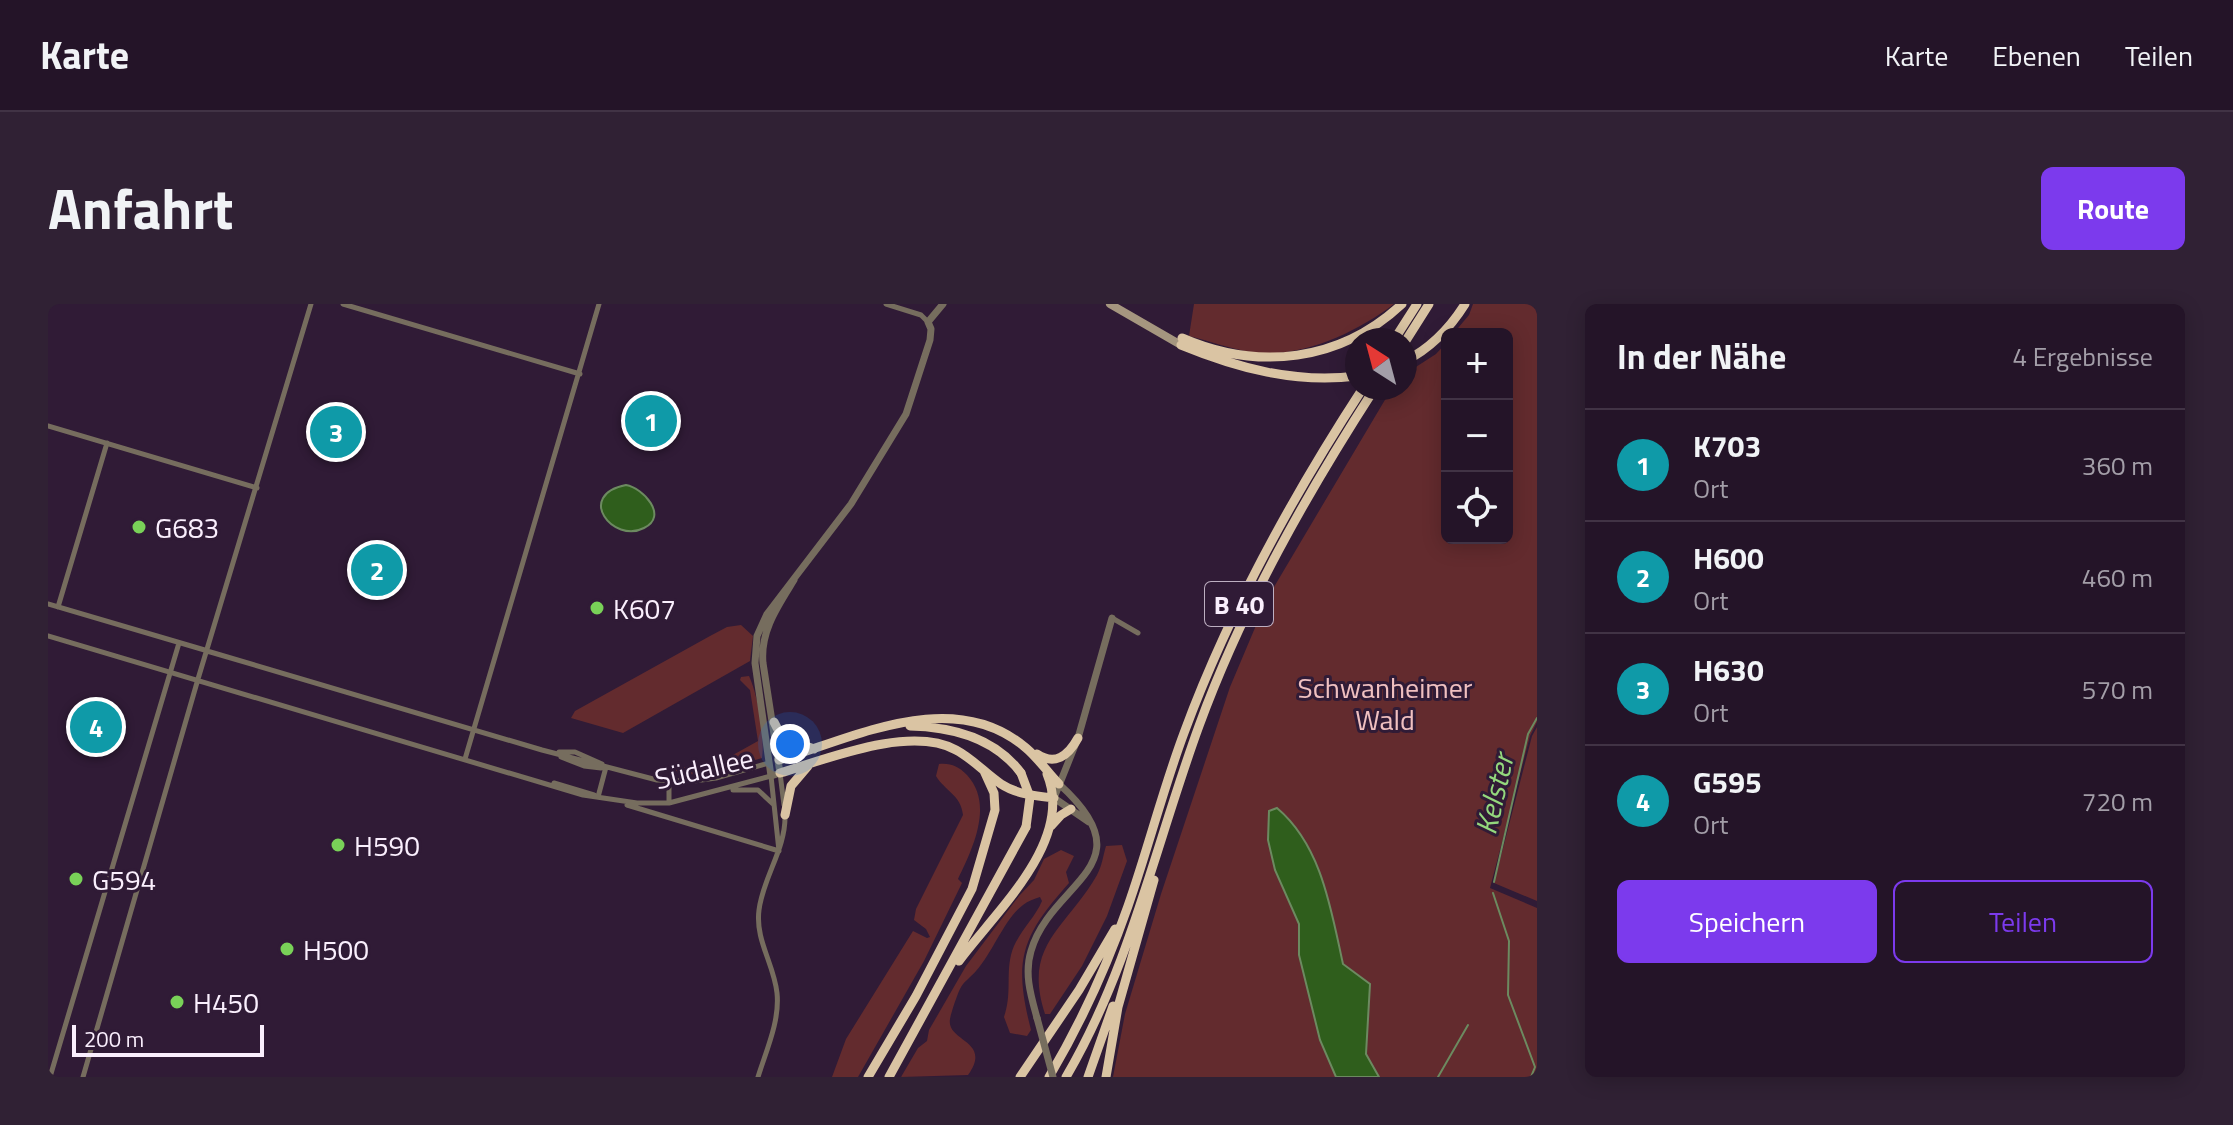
<!DOCTYPE html>
<html lang="de">
<meta charset="utf-8">
<style>
body{margin:0;font-family:"Titillium Web",sans-serif;background:#302134;color:#f1f3f6}
.controls{position:absolute;right:24px;top:24px;display:grid;overflow:hidden;border-radius:12px;box-shadow:0 4px 20px #0003}
.controls button{width:72px;height:72px;display:grid;place-items:center;padding:0;border:0;border-bottom:2px solid #413345;background:#241428;color:#f1f3f6;font:40px sans-serif}
.compass{position:absolute;left:1297px;top:24px;width:72px;height:72px;border-radius:50%;background:#241428;box-shadow:0 4px 20px #0003;rotate:324deg}
.scale{position:absolute;left:24px;bottom:20px;width:192px;box-sizing:border-box;padding-left:8px;border:4px solid #faeffd;border-top:0;font-size:22px;line-height:28px;white-space:nowrap;color:#faeffd;-webkit-text-stroke:6px #301b36;paint-order:stroke}
.you{position:absolute;left:742px;top:440px;width:28px;height:28px;margin:-20px;border:6px solid #fff;border-radius:50%;background:#1a73e8;box-shadow:0 0 0 12px #1a73e833}
.badge{display:grid;place-items:center;width:52px;height:52px;border-radius:50%;background:#7c3aed;color:#fff;font-size:26px;font-weight:700}
.pin{position:absolute;translate:-50% -50%;border:4px solid #fff;box-shadow:0 2px 8px #0006}
.list{margin:0;padding:0;list-style:none}
h2{display:flex;justify-content:space-between;align-items:center;height:104px;margin:0;padding:0 32px;font-size:34px}
h2 small{font-size:26px;font-weight:400;color:#a39ea8}
.list li{display:grid;grid-template-columns:52px 1fr auto;gap:24px;align-items:center;box-sizing:border-box;height:112px;padding:0 32px;border-top:2px solid #413345}
.list b{display:block;font-size:30px;white-space:nowrap}
.list p{margin:0;font-size:26px;white-space:nowrap;color:#a39ea8}
.list em{font-size:26px;font-style:normal;color:#a39ea8}
.actions{display:flex;gap:16px;padding:24px 32px}
.actions a{flex:1;padding:18px 0;border:2px solid #7c3aed;border-radius:12px;text-align:center;font-size:28px;color:#7c3aed}
.actions .main{background:#7c3aed;color:#fff}
.icon{flex:none;width:44px;height:44px;fill:none;stroke:currentColor;stroke-width:2;stroke-linecap:round;stroke-linejoin:round}
.map{position:relative;flex:none;width:1489px;height:773px;overflow:hidden;border-radius:12px}
header{display:flex;align-items:center;gap:48px;box-sizing:border-box;height:112px;padding:0 40px;background:#241428;border-bottom:2px solid #413345}
header strong{font-size:38px}
nav{display:flex;gap:44px;margin-inline-start:auto;font-size:28px}
.intro{display:flex;align-items:center;justify-content:space-between;box-sizing:border-box;height:192px;padding:0 48px}
h1{margin:0;font-size:56px}
.button{padding:20px 36px;border-radius:12px;background:#7c3aed;color:#fff;font-size:28px;font-weight:700}
main{display:flex;gap:48px;padding:0 48px}
aside{flex:1;background:#241428;border-radius:12px;box-shadow:0 4px 20px #0003}
.map>svg:first-child{display:block}
.green{fill:#632b2e}
.water{fill:#2f5e1c;stroke:#6c8a60;stroke-width:2}
.lines{fill:none;stroke-linecap:round;stroke-linejoin:round}
.stream{stroke:#6c8a60;stroke-width:2}
.minor{stroke:#766d5e;stroke-width:5}
.tertiary{stroke:#766d5e;stroke-width:7}
.secondary{stroke:#a5967f;stroke-width:8}
.trunk{stroke:#dac4a3;stroke-width:9}
.tertiary-bridge{stroke:#766d5e;stroke-width:7}
.trunk-bridge{stroke:#dac4a3;stroke-width:9}
.poi-dot{fill:#79d158;stroke:#301b36;stroke-width:3}
.labels{text-anchor:middle;dominant-baseline:central;stroke-width:6;stroke-linejoin:round;paint-order:stroke}
.shield{fill:#301b36;stroke:#bdafc1;stroke-width:2}
.shield-label{font-size:26px;font-weight:bold;fill:#faeffd}
.poi-label{font-size:28px;fill:#faeffd;stroke:#301b36;text-anchor:start}
.park-label{font-size:28px;fill:#f0c0c0;stroke:#301b36}
.street-label{font-size:28px;fill:#faeffd;stroke:#301b36}
.water-label{font-size:30px;font-style:italic;fill:#94d87d;stroke:#301b36}
</style>
<header>
<strong>Karte</strong>
<nav><a>Karte</a><a>Ebenen</a><a>Teilen</a></nav>
</header>
<div class="intro"><h1>Anfahrt</h1><a class="button">Route</a></div>
<main>
<div class="map">
<svg width="1489" height="773" viewBox="0 0 1489 773">
<rect width="100%" height="100%" fill="#301b36"/>
<path class="green" d="M1146 0H1346C1308 29 1250 56 1201 48 1181 44 1161 37 1141 32Z
M1425 0H1489V418L1482 432 1442 584 1489 604V773H1331L1318 750 1322 680 1295 660C1286 619 1280 578 1257 542L1243 601 1251 620V651L1272 736 1288 773H1065L1077 710 1113 590 1182 383 1220 293 1344 84H1357V70L1388 50 1399 38V234H1459V30H1405L1421 11Z
M693 321 705 332 702 357 575 429 523 414 527 407 662 332 679 323Z
M701 372C710 391 717 433 714 454L674 466 632 472 625 462C641 466 651 459 667 461L710 437 702 386 692 376 693 373Z
M1489 423V597L1446 579 1484 432Z
M891 460C903 459 910 462 919 471 946 500 925 544 910 575L914 579 876 657 810 773H784L798 735 865 627 879 634 882 633 878 625 866 616 868 605 915 511C913 491 897 487 888 472Z
M1074 541 1079 557 1059 612 1034 662 1002 710H997C974 640 1019 624 1049 571 1054 562 1055 552 1058 542Z
M1013 546 1026 552 1018 568 1021 579C973 633 965 656 983 726L979 732 962 729 956 713C964 690 958 672 963 651 968 630 986 616 994 597L992 593C986 595 980 597 975 601 957 614 945 648 928 667 923 673 915 678 912 685 909 691 903 709 902 715 898 738 945 736 920 771L853 773 870 744 879 737 881 726 918 662 971 592 986 576 996 555Z"/>
<path class="water" d="M578 181C595 184 621 212 596 224 565 240 527 191 578 181Z
M1229 504C1274 542 1283 606 1295 660L1322 680 1318 750 1331 773H1288L1272 736 1251 651V620L1227 566 1220 536 1221 507Z"/>
<g class="lines">
<path class="stream" d="M1446 578 1480 430 1489 414
M1445 589 1461 637 1460 691 1487 763 1483 773
M1390 773 1420 721"/>
<path class="minor" d="M295 0 532 70
M838 0 873 11 880 18
M0 122 209 184
M0 300 160 347
M10 303 59 139
M1064 314 1090 329
M0 332 535 491 589 499H621L723 472 731 547
M159 347 494 446 609 476 646 477 668 474 721 459
M511 448H527L554 460
M513 453 536 462 553 464
M417 455 551 0
M732 469 736 501
M506 479 546 491
M685 486H710L725 500
M550 493 558 463
M621 499V477
M579 501 731 547
M2 773 131 339
M35 773 150 375 263 0
M710 773C718 747 732 717 729 689 726 660 707 636 711 606 715 573 738 545 737 511"/>
<path class="tertiary" d="M746 276C730 302 712 327 715 359L732 469 723 472 707 359 709 332 719 310 803 200 858 110 882 36 883 25 880 18 895 0
M1041 518 1006 494 1030 434 1064 314
M989 714C983 692 976 670 983 647 1003 577 1102 562 1011 480"/>
<path class="secondary" d="M1062 0 1133 41"/>
<path class="trunk" d="M1134 34C1210 67 1292 58 1354 0
M1346 36 1369 0
M1357 38 1381 0
M1133 41C1189 64 1248 80 1309 72
M1357 57C1383 44 1402 24 1417 0
M726 418C738 443 744 436 766 445
M862 422C903 423 947 434 973 469
M989 450C1007 462 1020 452 1030 434
M731 456C808 433 906 382 978 444 990 454 1000 469 1011 480
M732 469C779 455 862 421 908 446 925 455 937 469 953 480 968 490 988 492 1006 494
M737 511 743 482 760 462
M1003 522 1013 511 1023 505
M911 657C947 608 1027 537 999 470
M820 773 868 692 924 585 947 506 946 489 936 467
M841 773 978 523
M972 773 1031 686 1067 625
M1001 773C1033 719 1059 662 1080 602 1100 545 1115 485 1136 429 1181 307 1244 193 1315 84
M1018 773C1082 664 1108 539 1151 422 1195 302 1258 191 1327 84
M1040 773 1065 702
M1058 773 1070 703 1106 576"/>
<path class="tertiary-bridge" d="M989 714 1005 773"/>
<path class="trunk-bridge" d="M973 469 982 493 978 523"/>
</g>
<g class="poi-dot">
<circle cx="91" cy="223" r="8"/>
<circle cx="549" cy="304" r="8"/>
<circle cx="290" cy="541" r="8"/>
<circle cx="28" cy="575" r="8"/>
<circle cx="239" cy="645" r="8"/>
<circle cx="129" cy="698" r="8"/>
</g>
<g class="labels">
<rect class="shield" x="1157" y="278" width="68" height="44" rx="6"/>
<g class="shield-label">
<text x="1191" y="300">B 40</text>
</g>
<g class="poi-label">
<text x="107" y="223">G683</text>
<text x="565" y="304">K607</text>
<text x="306" y="541">H590</text>
<text x="44" y="575">G594</text>
<text x="255" y="645">H500</text>
<text x="145" y="698">H450</text>
</g>
<g class="park-label">
<text x="1337" y="383">Schwanheimer<tspan x="1337" dy="32">Wald</tspan></text>
</g>
<g class="street-label">
<text transform="translate(656 464) rotate(-13)">Südallee</text>
</g>
<g class="water-label">
<text transform="translate(1446 490) rotate(-77)">Kelster</text>
</g>
</g>
</svg>
<div class="controls">
<button>+</button>
<button>−</button>
<button><svg class="icon" aria-label="locate" viewBox="0 0 24 24"><circle cx="12" cy="12" r="6"/><path d="M12 2v4M12 18v4M2 12h4M18 12h4"/></svg></button>
</div>
<svg class="compass" viewBox="-18 -18 36 36"><path d="M0-13l5 13h-10z" fill="#e53935"/><path d="M0 13l5-13h-10z" fill="#a39ea8"/></svg>
<div class="scale">200 m</div>
<div class="you"></div>
<div class="pin badge" style="left:603px;top:117px;background:#0f9aa8">1</div>
<div class="pin badge" style="left:329px;top:266px;background:#0f9aa8">2</div>
<div class="pin badge" style="left:288px;top:128px;background:#0f9aa8">3</div>
<div class="pin badge" style="left:48px;top:423px;background:#0f9aa8">4</div>
</div>
<aside>
<h2>In der Nähe<small>4 Ergebnisse</small></h2>
<ul class="list">
<li><span class="badge" style="background:#0f9aa8">1</span><div><b>K703</b><p>Ort</p></div><em>360 m</em></li>
<li><span class="badge" style="background:#0f9aa8">2</span><div><b>H600</b><p>Ort</p></div><em>460 m</em></li>
<li><span class="badge" style="background:#0f9aa8">3</span><div><b>H630</b><p>Ort</p></div><em>570 m</em></li>
<li><span class="badge" style="background:#0f9aa8">4</span><div><b>G595</b><p>Ort</p></div><em>720 m</em></li>
</ul>
<div class="actions"><a class="main">Speichern</a><a>Teilen</a></div>
</aside>
</main>
